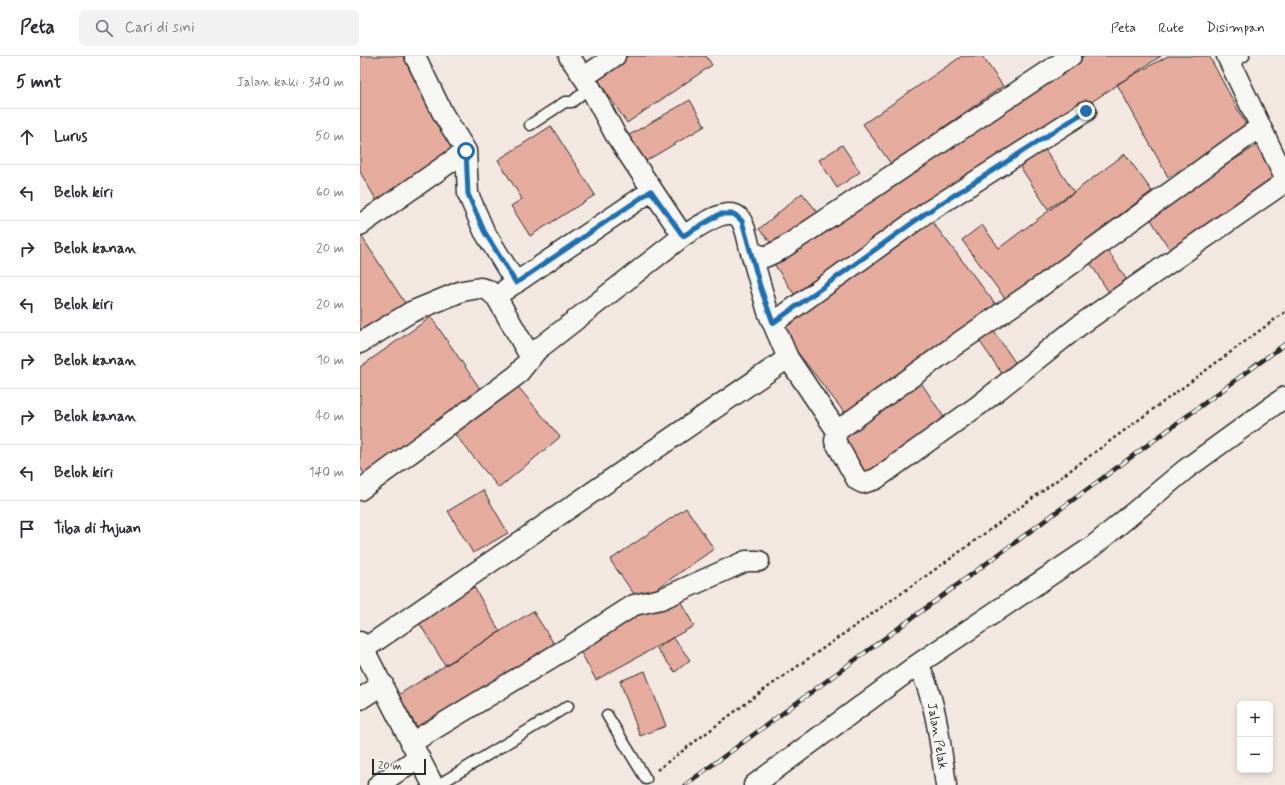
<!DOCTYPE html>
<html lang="id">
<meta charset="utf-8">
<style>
body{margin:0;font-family:Mynerve,sans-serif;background:#f2f2f3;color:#2b2b33}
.controls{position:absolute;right:12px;bottom:12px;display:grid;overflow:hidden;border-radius:6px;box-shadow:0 2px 6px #0003}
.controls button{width:36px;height:36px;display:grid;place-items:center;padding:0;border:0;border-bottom:1px solid #e1e1e2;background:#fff;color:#2b2b33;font:20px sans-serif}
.scale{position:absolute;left:12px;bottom:10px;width:54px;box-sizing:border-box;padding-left:4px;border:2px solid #2b2b2b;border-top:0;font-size:11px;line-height:14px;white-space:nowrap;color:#2b2b2b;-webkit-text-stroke:3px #f6f6f2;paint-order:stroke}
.stop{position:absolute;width:12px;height:12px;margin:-9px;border:3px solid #1f6fb2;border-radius:50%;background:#fff}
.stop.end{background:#1f6fb2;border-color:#fff;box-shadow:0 1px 4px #0008}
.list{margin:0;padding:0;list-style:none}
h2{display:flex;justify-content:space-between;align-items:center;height:52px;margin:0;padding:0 16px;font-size:17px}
h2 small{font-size:13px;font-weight:400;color:#7c7c81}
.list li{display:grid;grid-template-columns:26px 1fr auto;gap:12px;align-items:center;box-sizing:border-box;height:56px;padding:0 16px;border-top:1px solid #e1e1e2}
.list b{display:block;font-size:15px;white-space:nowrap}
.list em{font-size:13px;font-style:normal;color:#7c7c81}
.icon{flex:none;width:22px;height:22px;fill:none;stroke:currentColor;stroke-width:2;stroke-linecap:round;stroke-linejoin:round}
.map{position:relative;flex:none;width:925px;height:729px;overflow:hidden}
header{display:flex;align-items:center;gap:24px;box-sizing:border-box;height:56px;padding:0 20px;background:#fff;border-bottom:1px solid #e1e1e2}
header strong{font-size:19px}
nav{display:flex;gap:22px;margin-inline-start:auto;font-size:14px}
.search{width:280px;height:36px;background:#f2f2f3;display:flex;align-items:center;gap:10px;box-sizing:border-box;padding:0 14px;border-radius:6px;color:#7c7c81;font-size:15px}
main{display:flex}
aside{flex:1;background:#fff}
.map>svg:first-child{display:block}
.building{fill:#e5ac9e;stroke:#2b2b2b}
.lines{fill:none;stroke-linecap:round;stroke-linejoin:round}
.lane-casing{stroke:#2b2b2b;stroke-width:13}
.street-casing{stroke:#2b2b2b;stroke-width:23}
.path{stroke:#2b2b2b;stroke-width:2.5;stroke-dasharray:3 3;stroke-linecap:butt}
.lane{stroke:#f6f6f2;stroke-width:10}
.street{stroke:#f6f6f2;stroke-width:20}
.rail-casing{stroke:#2b2b2b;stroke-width:4.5}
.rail{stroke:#f6f6f2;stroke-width:3;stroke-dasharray:9;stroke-linecap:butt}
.route{stroke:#1f6fb2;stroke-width:5}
.labels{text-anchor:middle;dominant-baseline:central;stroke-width:3;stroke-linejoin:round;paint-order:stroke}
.street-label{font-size:13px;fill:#2b2b2b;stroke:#f6f6f2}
</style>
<header>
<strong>Peta</strong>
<div class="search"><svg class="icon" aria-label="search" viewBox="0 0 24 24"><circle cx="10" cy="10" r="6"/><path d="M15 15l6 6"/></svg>Cari di sini</div>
<nav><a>Peta</a><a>Rute</a><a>Disimpan</a></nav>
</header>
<main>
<aside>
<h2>5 mnt<small>Jalan kaki · 340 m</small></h2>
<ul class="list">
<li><svg class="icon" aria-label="ahead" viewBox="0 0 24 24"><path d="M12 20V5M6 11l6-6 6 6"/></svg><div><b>Lurus</b></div><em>50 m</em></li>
<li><svg class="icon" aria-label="left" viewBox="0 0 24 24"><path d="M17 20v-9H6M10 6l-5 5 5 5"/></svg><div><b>Belok kiri</b></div><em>60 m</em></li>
<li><svg class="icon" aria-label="right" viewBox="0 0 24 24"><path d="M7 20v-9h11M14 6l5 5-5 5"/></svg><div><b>Belok kanan</b></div><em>20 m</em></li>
<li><svg class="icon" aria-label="left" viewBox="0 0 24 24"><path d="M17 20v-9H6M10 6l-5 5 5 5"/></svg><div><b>Belok kiri</b></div><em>20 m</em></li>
<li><svg class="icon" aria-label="right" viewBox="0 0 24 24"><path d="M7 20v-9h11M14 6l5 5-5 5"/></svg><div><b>Belok kanan</b></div><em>10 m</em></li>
<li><svg class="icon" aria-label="right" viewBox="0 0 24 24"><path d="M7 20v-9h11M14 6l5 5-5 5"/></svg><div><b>Belok kanan</b></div><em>40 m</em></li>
<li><svg class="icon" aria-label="left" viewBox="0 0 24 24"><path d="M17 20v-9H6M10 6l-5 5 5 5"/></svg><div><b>Belok kiri</b></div><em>140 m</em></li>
<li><svg class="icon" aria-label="arrive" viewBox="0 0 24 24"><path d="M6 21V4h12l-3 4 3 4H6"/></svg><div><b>Tiba di tujuan</b></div></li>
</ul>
</aside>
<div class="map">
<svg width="925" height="729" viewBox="0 0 925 729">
<rect width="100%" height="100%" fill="#f3e7e1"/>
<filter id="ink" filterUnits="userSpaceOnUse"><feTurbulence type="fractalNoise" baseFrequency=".025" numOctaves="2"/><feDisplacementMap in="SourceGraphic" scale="8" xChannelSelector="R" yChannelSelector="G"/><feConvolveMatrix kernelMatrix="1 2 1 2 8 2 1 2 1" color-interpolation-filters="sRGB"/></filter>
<g filter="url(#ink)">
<path class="building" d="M0 0H44L101 94 17 145 0 116Z
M268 0H346L352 9 267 67 236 21Z
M602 0H622L643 30 531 108 503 68Z
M716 0H801L436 241 410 202Z
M808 0H849L890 76 808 121 757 28Z
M330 44 345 70 279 109 264 82Z
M191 70 235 139 170 180 151 150 162 143 138 104Z
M902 86 925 123 812 197 788 159Z
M482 89 500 116 477 132 459 104Z
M682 89 714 136 688 153 657 106Z
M765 98 792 135 646 244 602 184 622 169 639 192Z
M442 137 460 159 418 195 399 173Z
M567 159 637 250 491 365 420 274Z
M0 178 49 253 0 285Z
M746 191 771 231 753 243 727 202Z
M71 261 123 337 5 419 0 411V311Z
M632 273 657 309 643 319 618 283Z
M558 322 589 369 510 424 479 378Z
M154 326 200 381 139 432 93 376Z
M123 434 148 477 113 497 88 455Z
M326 452 354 493 279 545 250 504Z
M114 531 140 576 85 609 58 565Z
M316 537 334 570 236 624 218 591Z
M173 555 196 591 60 676 38 639Z
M313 581 330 604 315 616 297 593Z
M285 615 306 670 280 680 260 625Z"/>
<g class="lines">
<g class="lane-casing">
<path id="lane" d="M871 8 884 0
M170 69 205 46H212L230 31
M247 659 286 723
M78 729 208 650"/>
</g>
<g class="street-casing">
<path id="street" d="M55 0 83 58 106 95 108 138 124 175 156 227
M209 0 230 31 255 78 323 180C336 173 372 144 382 166 387 175 388 187 391 196L405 201 420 194 711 0
M867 0 925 122
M224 21 255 0
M900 71 680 231 601 285 477 375 475 385 497 424 503 427 516 423 619 349 720 269 925 126
M0 169 106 95
M391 196 408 256 428 302 477 375
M145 234 291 135
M413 267 566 157 726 55
M0 287 51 256 102 235 120 232 128 234 137 242 171 302
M0 434 157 319 177 294 323 180
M0 586 73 729
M4 593 428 302
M558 608C577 646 580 688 586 729
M0 643 23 628
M51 687 209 591 274 549 301 543 386 505H399
M18 729 59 701
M394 729 558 608 732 491 826 413 925 341"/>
</g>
<path class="path" d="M297 714 401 636 590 503 925 256"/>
<use href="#lane" class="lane"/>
<use href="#street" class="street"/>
<g class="rail-casing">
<path id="rail" d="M325 729 925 288"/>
</g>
<use href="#rail" class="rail"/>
</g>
</g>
<g class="lines" filter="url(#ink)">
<path class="route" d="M106 95 108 138 124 175 156 227 291 135 323 180 360 158H374L382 165 400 230 413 267 566 157 726 55"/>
</g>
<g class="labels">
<g class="street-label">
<text transform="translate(577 680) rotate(80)">Jalan Pelak</text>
</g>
</g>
</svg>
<div class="controls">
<button>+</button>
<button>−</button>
</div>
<div class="scale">20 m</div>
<div class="stop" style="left:106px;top:95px"></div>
<div class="stop end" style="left:726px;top:55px"></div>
</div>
</main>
